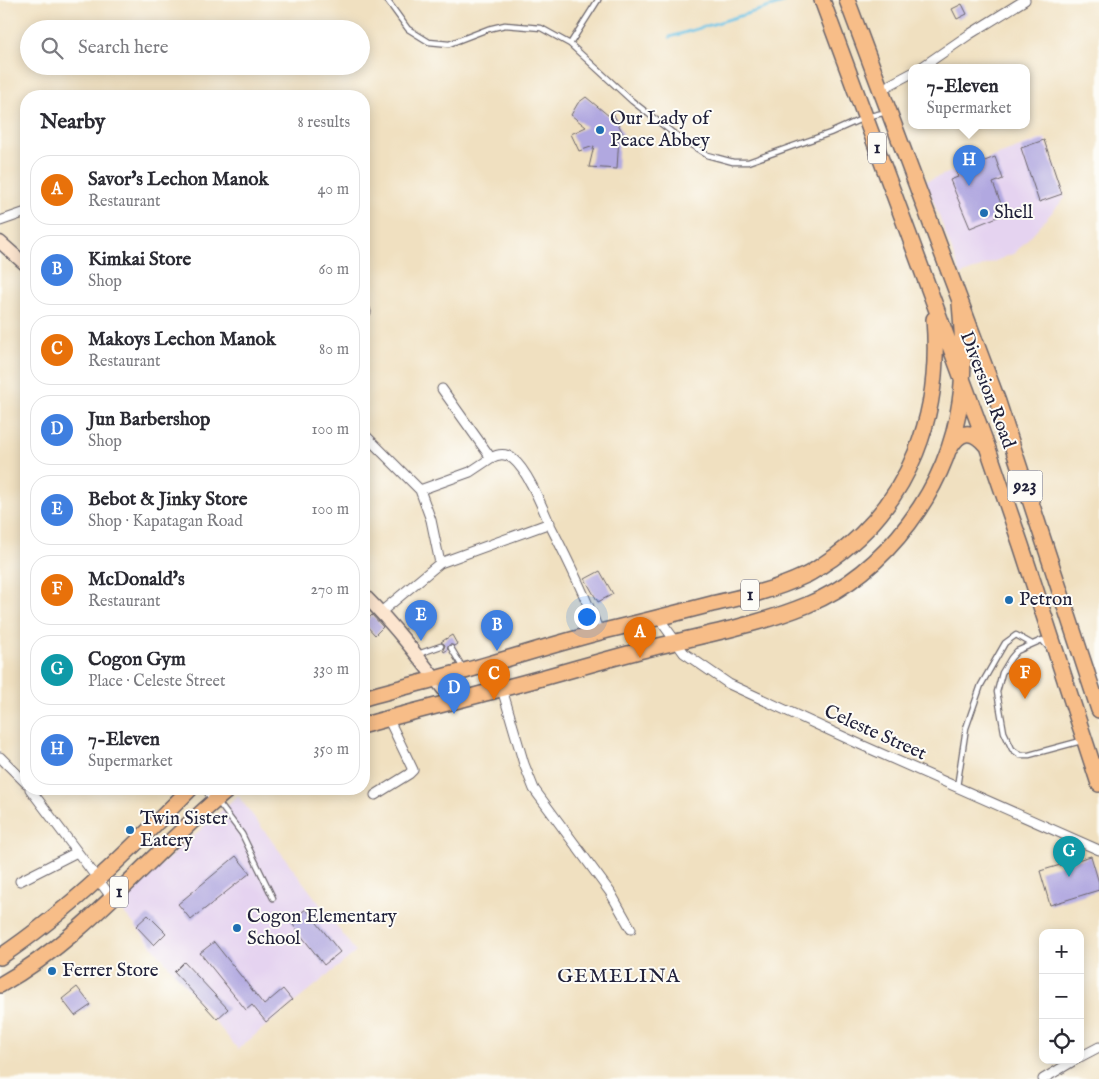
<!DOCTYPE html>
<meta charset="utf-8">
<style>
body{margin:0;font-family:"IM FELL English",serif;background:#f7f7f7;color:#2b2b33}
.controls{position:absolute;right:15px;bottom:15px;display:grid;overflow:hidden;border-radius:10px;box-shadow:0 2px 12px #0003}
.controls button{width:45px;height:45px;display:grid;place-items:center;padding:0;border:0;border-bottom:1px solid #e1e1e2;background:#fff;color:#2b2b33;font:25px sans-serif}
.you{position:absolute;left:586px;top:616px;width:18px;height:18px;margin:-12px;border:4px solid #fff;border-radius:50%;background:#1a73e8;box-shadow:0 0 0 8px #1a73e833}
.badge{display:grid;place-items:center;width:32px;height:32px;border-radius:50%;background:#2563eb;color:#fff;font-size:16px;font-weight:700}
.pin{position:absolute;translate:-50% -41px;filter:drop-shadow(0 1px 2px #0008)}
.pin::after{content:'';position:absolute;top:26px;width:18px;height:15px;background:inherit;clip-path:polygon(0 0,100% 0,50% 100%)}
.popup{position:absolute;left:908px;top:64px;width:122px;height:65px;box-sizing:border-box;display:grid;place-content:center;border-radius:10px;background:#fff;filter:drop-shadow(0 1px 4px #0005);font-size:16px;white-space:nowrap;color:#7c7c81}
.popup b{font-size:19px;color:#2b2b33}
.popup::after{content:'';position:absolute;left:50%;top:100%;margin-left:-10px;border:10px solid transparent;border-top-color:#fff}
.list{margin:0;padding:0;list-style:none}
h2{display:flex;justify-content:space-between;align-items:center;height:65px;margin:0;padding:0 20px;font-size:21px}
h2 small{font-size:16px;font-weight:400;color:#7c7c81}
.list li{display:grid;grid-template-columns:32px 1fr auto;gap:15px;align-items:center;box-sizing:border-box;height:70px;margin:0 10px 10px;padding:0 10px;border:1px solid #e1e1e2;border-radius:20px}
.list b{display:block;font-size:19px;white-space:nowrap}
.list p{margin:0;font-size:16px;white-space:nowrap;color:#7c7c81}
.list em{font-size:16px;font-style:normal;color:#7c7c81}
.icon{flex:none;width:28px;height:28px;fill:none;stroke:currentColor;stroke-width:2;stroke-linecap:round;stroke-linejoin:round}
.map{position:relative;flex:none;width:1099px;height:1079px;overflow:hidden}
.search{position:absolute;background:#fff;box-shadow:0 2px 12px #0003;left:20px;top:20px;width:350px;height:55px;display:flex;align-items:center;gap:12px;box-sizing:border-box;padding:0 18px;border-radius:28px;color:#7c7c81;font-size:19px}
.panel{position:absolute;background:#fff;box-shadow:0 2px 12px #0003;left:20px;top:90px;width:350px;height:705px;border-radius:20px}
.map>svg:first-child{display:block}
.built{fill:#e5d3f0}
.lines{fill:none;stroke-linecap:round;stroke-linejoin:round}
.stream{stroke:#67c1e4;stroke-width:3}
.building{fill:#b1a8e0}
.lane-casing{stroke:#6a646a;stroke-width:7}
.street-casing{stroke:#6a646a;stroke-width:11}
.secondary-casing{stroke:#6a646a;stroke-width:15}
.highway-casing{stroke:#6a646a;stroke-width:18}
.lane{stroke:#fff;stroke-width:4.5}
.street{stroke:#fff;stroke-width:9}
.secondary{stroke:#fce5cf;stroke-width:12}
.highway{stroke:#f7bd88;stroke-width:15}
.poi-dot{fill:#1f6fb2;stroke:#fdfcf7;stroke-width:2}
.labels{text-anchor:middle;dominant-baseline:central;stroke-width:4;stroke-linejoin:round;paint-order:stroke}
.shield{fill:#fdfcf7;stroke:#646373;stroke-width:1}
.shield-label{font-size:18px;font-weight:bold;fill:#22223b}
.poi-label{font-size:19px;fill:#22223b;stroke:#fdfcf7;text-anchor:start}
.street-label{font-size:19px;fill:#22223b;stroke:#fdfcf7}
.neighbourhood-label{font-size:20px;letter-spacing:1px;fill:#22223b;stroke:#fdfcf7}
</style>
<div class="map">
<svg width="1099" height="1079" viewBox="0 0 1099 1079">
<rect width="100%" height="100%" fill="#fdfcf7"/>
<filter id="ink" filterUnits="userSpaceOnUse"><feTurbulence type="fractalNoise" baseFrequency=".02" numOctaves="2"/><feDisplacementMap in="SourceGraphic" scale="10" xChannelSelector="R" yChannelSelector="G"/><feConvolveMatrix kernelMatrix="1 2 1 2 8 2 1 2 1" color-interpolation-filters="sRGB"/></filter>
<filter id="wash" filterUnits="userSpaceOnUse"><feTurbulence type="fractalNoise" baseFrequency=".0096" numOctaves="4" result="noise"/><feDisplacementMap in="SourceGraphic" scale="20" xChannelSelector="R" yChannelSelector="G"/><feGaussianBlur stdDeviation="1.12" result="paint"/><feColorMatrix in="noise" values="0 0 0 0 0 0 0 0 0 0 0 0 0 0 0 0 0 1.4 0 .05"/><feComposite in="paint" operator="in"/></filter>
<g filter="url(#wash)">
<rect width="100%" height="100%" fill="#f0e0c0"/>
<path class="built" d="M1045 138 1065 198 1015 253 961 275 926 181Z
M238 796 356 952 238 1049 117 904Z"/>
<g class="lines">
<path class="stream" d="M670 37 783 3"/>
</g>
<g id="blocks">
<path class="building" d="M962 4 967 14 957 19 952 9Z
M586 97 609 116 613 113 623 134 619 136 617 169 589 167 594 146 579 151 571 134 586 127 571 115 578 103Z
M1044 140 1062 194 1039 202 1021 148Z
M995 157 1003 179 993 183 1005 214 970 228 950 180 958 177 956 172Z
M600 571 613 594 598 602 585 579Z
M372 615 383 627 375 635 364 623Z
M452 635 457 644 454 646 449 645 447 650 444 652 443 650 445 645 441 642Z
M236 856 250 873 191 920 178 904Z
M1091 856 1099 883V890L1050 905 1040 871Z
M306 909 340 952 324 965 290 921Z
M148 915 166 933 154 945 136 926Z
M214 942 264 1005 283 989 292 1000 266 1022 252 1005 246 1010 200 953Z
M184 962 228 1009 217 1019 174 972Z
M77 987 91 1005 75 1016 62 999Z"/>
</g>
</g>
<g filter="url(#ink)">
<use href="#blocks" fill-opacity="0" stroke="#6a646a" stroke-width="1"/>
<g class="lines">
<g class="lane-casing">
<path id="lane" d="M387 0 408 29 429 42 449 44 488 29 505 25 541 28 570 44 632 101 673 133 707 155 733 162H748L830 133 866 117 887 112
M570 44 598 0
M1048 647 1042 640 1017 651 1011 658 1002 673 997 692 1004 732 1012 749 1020 755H1029L1081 741
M451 648 463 668
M418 654 441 646
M957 787 966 728 981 685 1005 643 1016 635 1032 644
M218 802 242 834 273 898"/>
</g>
<g class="street-casing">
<path id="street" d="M922 67 970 34 1025 0
M880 90 912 73
M0 221 26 212
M364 306 366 312
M364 434 420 490 431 520 440 563
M491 458C498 454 506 453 513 459 528 471 542 507 550 525 568 560 585 595 599 632
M420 490 470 472 491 458 442 389
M381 612 440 563 550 523
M658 617 684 653 729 684 857 743 1099 850
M502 689 524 764 534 789 610 892 631 929
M0 757 26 783
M30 789 112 898
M207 789 215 800
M375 795 409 774 413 770 388 718
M20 881 77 852
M1080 1057 1099 1047
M1043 1079 1075 1060"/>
</g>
<g class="secondary-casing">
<path id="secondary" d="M0 242 26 265
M364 595C397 628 424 664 452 701"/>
</g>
<g class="highway-casing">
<path id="highway" d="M822 0 987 446 1021 545 1099 784
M847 0 998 402 1099 710
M950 448C961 429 973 430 986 445
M364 698C398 688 433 680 468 670 514 657 561 642 608 630 642 622 677 613 712 604 743 597 775 590 804 576 814 572 823 564 833 558 911 502 942 413 934 319
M364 725C410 712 457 701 504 688 552 676 599 661 647 649 701 635 756 626 807 605 887 572 948 488 960 402 965 370 963 336 960 303
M0 957C70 910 131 849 190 789
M0 985C89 935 151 852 229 789"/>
</g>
<use href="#lane" class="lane"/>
<use href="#street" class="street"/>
<use href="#secondary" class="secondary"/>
<use href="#highway" class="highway"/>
</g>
</g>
<g class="poi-dot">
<circle cx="600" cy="130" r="5"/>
<circle cx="984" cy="213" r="5"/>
<circle cx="1009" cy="600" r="5"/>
<circle cx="130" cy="830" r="5"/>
<circle cx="237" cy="928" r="5"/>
<circle cx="52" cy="971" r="5"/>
</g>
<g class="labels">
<g class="shield">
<rect x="868" y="132.5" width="18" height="31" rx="4"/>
<rect x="1007.5" y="470.5" width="35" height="31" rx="4"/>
<rect x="741" y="579.5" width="18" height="31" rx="4"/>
<rect x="110" y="876.5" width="18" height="31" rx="4"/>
</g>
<g class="shield-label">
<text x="877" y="148">1</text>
<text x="1025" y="486">923</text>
<text x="750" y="595">1</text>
<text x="119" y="892">1</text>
</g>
<g class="poi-label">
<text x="610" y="119">Our Lady of<tspan x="610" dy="22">Peace Abbey</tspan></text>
<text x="994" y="213">Shell</text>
<text x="1019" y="600">Petron</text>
<text x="140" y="819">Twin Sister<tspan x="140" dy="22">Eatery</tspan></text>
<text x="247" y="917">Cogon Elementary<tspan x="247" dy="22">School</tspan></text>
<text x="62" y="971">Ferrer Store</text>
</g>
<g class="street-label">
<text transform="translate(987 390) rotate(69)">Diversion Road</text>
<text transform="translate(875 733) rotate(24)">Celeste Street</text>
</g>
<g class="neighbourhood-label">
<text x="619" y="976">GEMELINA</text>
</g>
</g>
</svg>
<div class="controls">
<button>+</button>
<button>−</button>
<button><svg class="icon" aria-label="locate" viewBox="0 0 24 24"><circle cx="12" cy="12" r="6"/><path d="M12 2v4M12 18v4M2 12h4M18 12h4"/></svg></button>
</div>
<div class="you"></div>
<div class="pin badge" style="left:640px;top:658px;background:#e8710a">A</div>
<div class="pin badge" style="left:497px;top:651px;background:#3f7fe0">B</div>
<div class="pin badge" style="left:494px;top:700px;background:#e8710a">C</div>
<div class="pin badge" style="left:454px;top:714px;background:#3f7fe0">D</div>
<div class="pin badge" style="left:421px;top:641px;background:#3f7fe0">E</div>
<div class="pin badge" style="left:1025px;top:699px;background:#e8710a">F</div>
<div class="pin badge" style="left:1069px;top:877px;background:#0f9aa8">G</div>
<div class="pin badge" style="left:969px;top:186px;background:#3f7fe0">H</div>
<div class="popup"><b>7-Eleven</b>Supermarket</div>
<div class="search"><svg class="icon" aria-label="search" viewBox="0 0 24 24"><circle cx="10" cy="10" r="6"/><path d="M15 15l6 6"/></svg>Search here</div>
<section class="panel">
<h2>Nearby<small>8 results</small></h2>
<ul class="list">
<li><span class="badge" style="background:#e8710a">A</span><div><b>Savor's Lechon Manok</b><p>Restaurant</p></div><em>40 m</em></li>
<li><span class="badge" style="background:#3f7fe0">B</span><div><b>Kimkai Store</b><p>Shop</p></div><em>60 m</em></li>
<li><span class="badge" style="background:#e8710a">C</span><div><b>Makoys Lechon Manok</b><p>Restaurant</p></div><em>80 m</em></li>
<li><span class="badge" style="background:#3f7fe0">D</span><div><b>Jun Barbershop</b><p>Shop</p></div><em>100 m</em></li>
<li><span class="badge" style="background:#3f7fe0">E</span><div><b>Bebot &amp; Jinky Store</b><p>Shop · Kapatagan Road</p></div><em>100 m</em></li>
<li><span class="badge" style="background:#e8710a">F</span><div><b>McDonald's</b><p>Restaurant</p></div><em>270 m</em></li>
<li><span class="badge" style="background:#0f9aa8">G</span><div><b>Cogon Gym</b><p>Place · Celeste Street</p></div><em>330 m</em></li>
<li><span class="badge" style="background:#3f7fe0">H</span><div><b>7-Eleven</b><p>Supermarket</p></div><em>350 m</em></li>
</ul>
</section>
</div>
